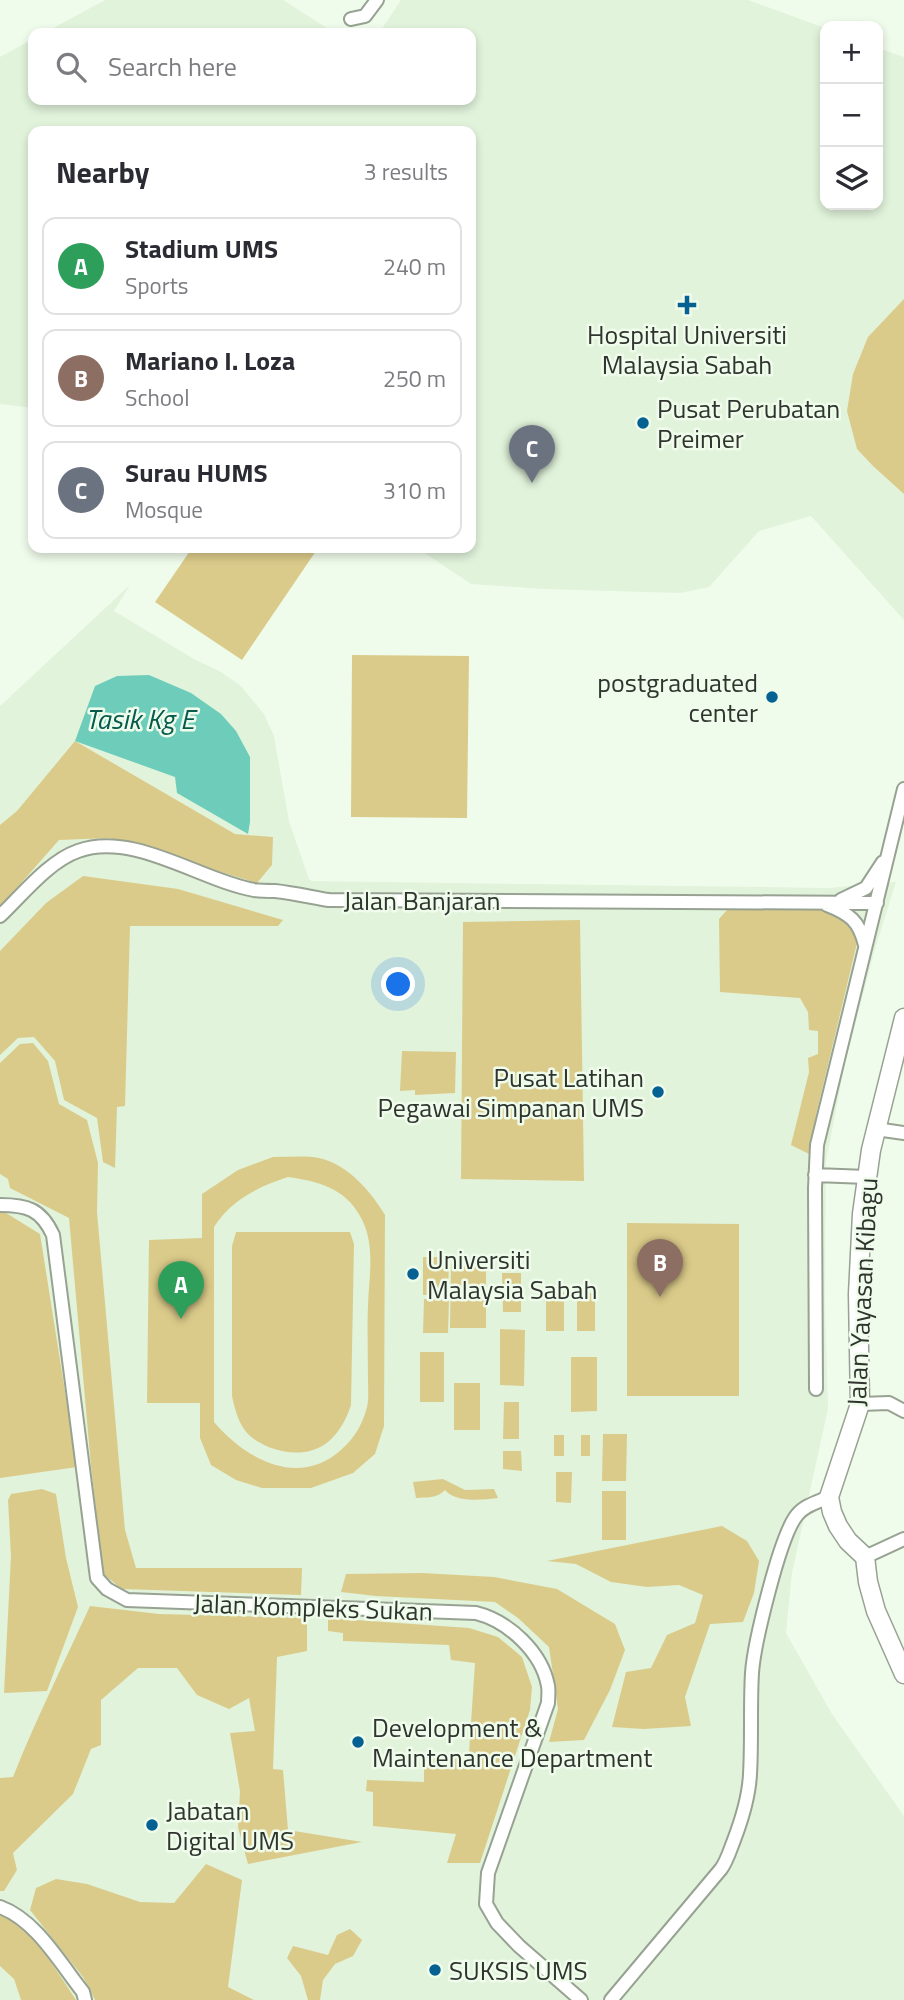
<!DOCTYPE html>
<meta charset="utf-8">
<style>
body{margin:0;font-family:"Titillium Web",sans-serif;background:#f2f2f3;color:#2b2b33}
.controls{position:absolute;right:21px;top:21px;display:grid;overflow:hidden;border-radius:14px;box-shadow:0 4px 10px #0003}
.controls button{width:63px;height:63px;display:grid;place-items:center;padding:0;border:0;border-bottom:2px solid #e1e1e2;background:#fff;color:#2b2b33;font:35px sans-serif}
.you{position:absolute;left:399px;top:985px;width:24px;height:24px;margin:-18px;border:5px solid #fff;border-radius:50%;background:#1a73e8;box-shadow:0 0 0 10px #1a73e833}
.badge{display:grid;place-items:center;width:46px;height:46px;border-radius:50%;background:#2563eb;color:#fff;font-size:23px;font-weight:700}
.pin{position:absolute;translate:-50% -58px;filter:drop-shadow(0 2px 4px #0008)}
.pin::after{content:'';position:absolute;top:37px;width:24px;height:21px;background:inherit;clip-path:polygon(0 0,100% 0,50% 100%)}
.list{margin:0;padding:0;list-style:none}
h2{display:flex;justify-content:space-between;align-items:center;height:91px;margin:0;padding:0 28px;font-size:30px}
h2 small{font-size:23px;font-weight:400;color:#7c7c81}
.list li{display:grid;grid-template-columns:46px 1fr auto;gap:21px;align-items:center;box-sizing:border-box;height:98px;margin:0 14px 14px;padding:0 14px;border:2px solid #e1e1e2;border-radius:14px}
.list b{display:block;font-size:26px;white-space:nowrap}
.list p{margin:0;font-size:23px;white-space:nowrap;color:#7c7c81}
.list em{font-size:23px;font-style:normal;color:#7c7c81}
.icon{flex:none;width:38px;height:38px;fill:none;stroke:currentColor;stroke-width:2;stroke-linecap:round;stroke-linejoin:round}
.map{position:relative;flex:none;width:904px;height:2000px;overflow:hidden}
.search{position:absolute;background:#fff;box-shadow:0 4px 10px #0003;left:28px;top:28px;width:448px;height:77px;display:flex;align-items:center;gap:18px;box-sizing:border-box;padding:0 24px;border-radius:14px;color:#7c7c81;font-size:26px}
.panel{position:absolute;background:#fff;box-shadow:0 4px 10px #0003;left:28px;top:126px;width:448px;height:427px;border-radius:14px}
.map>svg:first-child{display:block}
.built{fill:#e1f3db}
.green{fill:#dbcb8a;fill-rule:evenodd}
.water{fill:#6dcdba}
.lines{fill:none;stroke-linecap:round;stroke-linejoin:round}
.street-casing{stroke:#97a292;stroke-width:16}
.secondary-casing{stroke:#97a292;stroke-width:21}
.street{stroke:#fff;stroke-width:12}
.secondary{stroke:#fff;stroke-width:18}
.poi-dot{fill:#046191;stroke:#f0fceb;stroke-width:2.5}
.labels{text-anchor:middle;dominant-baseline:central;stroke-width:5;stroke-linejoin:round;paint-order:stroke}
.poi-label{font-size:26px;fill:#30342e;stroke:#f0fceb;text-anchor:start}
.street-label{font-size:26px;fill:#30342e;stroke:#f0fceb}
.water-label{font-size:28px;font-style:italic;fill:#045b4e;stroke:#f0fceb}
</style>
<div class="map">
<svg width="904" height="2000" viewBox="0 0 904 2000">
<rect width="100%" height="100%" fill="#f0fceb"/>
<path class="built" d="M105 0H283L335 33H44Z
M401 0H748L825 28V205H878V48L904 57V620L811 516 759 531 709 587 680 593 542 589 471 584 417 548H471V131H33V408L0 404V57L33 39V100H471V33H379Z
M130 585 114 611 194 659 221 672 241 686 264 714 274 736 289 821 309 879 312 881 829 888 896 882 875 949 845 1063 826 1162 825 1303 828 1409 792 1573 786 1633 832 1714 904 1816V2000H0V706Z"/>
<path class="green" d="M904 299V494L873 466 857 449 847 411 853 374 868 337Z
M192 548H318L242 660 155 602Z
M352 655 469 656 467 818 351 817Z
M75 741 235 834 273 837 272 865 257 883 110 838 59 840 0 907V825L17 811Z
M83 876 178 889 283 920 278 926H130L125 1106 117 1107 115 1168 103 1162 97 1118 64 1100 55 1061 34 1037 18 1038 0 1055V951L46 903Z
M727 910H822L841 914 854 925 857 943 816 1115 811 1155 791 1145 809 1072 808 1058 818 1054V1031L809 1030 808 1012 800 998 720 992 719 919Z
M580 920 584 1181 461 1179 463 922Z
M33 1043 48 1061 59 1104 87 1120 98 1163 97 1212 125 1530 136 1568H302L301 1595 122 1589 103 1574 91 1466 69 1218 10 1188 8 1179 0 1174V1063L20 1044Z
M402 1051 456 1052 455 1093 415 1095V1090L400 1091Z
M273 1157C286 1157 300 1156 313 1157 345 1161 369 1189 385 1215L384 1426 375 1454 353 1473 311 1488H262L236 1480 211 1465 200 1438V1403H147L149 1240 202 1238V1194L238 1170ZM288 1177C317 1181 345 1188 360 1216 376 1243 369 1276 368 1305 367 1330 368 1355 368 1380 368 1389 369 1399 367 1407 363 1423 355 1437 343 1448 301 1489 246 1460 214 1422V1227C230 1201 259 1186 288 1177Z
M0 1213H6L40 1234 77 1467 0 1478Z
M627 1223 739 1224V1396H627Z
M236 1232H350L354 1244 351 1405C347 1418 339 1433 328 1442 306 1460 270 1453 250 1436 239 1426 235 1410 232 1396V1246Z
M423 1257H449L448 1295H423Z
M486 1263V1328H450L451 1264Z
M502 1273H521V1312H503Z
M546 1292H564V1331H546Z
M577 1293H595V1331H577Z
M424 1299 449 1300 448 1333H423Z
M500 1329 525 1330 524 1386 500 1385Z
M420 1352H444V1402H420Z
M571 1357H597V1411L571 1412Z
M454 1383H480V1430H454Z
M504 1402H519V1439H503Z
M603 1434H627L626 1481H602Z
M554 1435H564V1456H554Z
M581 1435H590V1456H581Z
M503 1451H521L522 1471 503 1469Z
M556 1472H572L571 1503 556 1502Z
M443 1479 465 1490 494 1489 498 1498C482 1500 456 1503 445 1490 436 1499 427 1497 416 1498L413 1482Z
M42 1489 56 1494 66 1558 78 1607 47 1691 4 1693 11 1556 8 1500 11 1494Z
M602 1491H626V1540H602Z
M722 1526 747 1541 759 1561 754 1593 743 1622 710 1624 685 1697 691 1726 644 1729 612 1727 626 1672 651 1668 667 1635 695 1623 703 1595 679 1585 647 1587 611 1582 576 1564 547 1561Z
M422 1573 494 1577 557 1589 615 1624 625 1650 610 1690 584 1740 549 1742 558 1709 549 1647 518 1618 495 1602 376 1596 341 1592 346 1574Z
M90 1606 159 1614 307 1618V1651L277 1657 273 1769 283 1770 288 1830 362 1842 248 1864 238 1827 240 1791 230 1733 255 1731 249 1698 229 1709 197 1695 177 1668H138L101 1700V1745L91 1749 73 1794 13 1853 17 1870 4 1891H0V1778L13 1777C36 1719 64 1663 90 1606Z
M328 1618 469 1628 498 1637 522 1657 532 1687 530 1710 480 1863H447L456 1834 373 1826V1792L366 1791 367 1780 424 1782V1753H469L475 1663 451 1660 449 1645 343 1641V1633L328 1631Z
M206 1864 242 1880 228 1987 254 2000H95L83 1977 30 1910 36 1888 56 1879 87 1884 140 1902 174 1903Z
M0 1915 5 1916 34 1936 76 2000H21L14 1979 0 1966Z
M350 1929 362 1940 353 1956 335 1964 323 1980 320 2000H308L301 1976 287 1958 293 1946 328 1955 337 1935Z"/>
<path class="water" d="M149 675 191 693 221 714 236 731 250 757V822L248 834 177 793 175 777 75 741 95 686 117 676Z"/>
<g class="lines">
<g class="street-casing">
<path id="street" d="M351 19 365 16 377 0
M841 900 866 888 883 862
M827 905C850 914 859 921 865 945
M0 916C22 895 49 861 78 851 134 831 199 880 254 890 261 891 268 891 275 891 293 893 311 897 329 900L877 903
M876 1129 904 1133
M815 1175 867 1177
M0 1205C27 1205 41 1209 53 1235L97 1578 107 1589 127 1600 476 1613C508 1621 542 1652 548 1686 549 1691 548 1698 548 1703L488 1873 486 1904 497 1923 519 1946 581 2000
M816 1389 815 1188 817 1145 904 789
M860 1404 889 1403 904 1411
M865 1557 904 1539
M0 1907C36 1920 60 1963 83 1992L85 2000
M611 2000 721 1869C727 1861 730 1850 734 1840 742 1819 749 1796 750 1774 752 1740 750 1706 752 1673 754 1644 780 1535 797 1515 805 1505 818 1502 829 1497"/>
</g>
<g class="secondary-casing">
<path id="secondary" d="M904 1018 871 1150 862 1214 858 1294 860 1404 829 1497 832 1512 838 1526 848 1541 865 1557 868 1582 876 1611 904 1674"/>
</g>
<use href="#street" class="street"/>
<use href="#secondary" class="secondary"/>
</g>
<g class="poi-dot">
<path d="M683.5 294.5h7v7h7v7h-7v7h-7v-7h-7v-7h7z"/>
<circle cx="643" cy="423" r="7"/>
<circle cx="772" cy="697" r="7"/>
<circle cx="658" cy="1092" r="7"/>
<circle cx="413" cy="1274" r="7"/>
<circle cx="358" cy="1742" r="7"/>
<circle cx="152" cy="1825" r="7"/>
<circle cx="435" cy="1970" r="7"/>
</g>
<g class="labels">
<g class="poi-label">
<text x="687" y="334" text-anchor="middle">Hospital Universiti<tspan x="687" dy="30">Malaysia Sabah</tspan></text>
<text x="657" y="408">Pusat Perubatan<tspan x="657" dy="30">Preimer</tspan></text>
<text x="758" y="682" text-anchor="end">postgraduated<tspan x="758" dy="30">center</tspan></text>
<text x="644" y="1077" text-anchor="end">Pusat Latihan<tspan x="644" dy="30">Pegawai Simpanan UMS</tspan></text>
<text x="427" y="1259">Universiti<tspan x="427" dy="30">Malaysia Sabah</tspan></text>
<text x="372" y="1727">Development &amp;<tspan x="372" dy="30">Maintenance Department</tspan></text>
<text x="166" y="1810">Jabatan<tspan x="166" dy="30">Digital UMS</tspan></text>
<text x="449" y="1970">SUKSIS UMS</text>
</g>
<g class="street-label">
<text x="422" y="900">Jalan Banjaran</text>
<text transform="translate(862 1292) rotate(-87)">Jalan Yayasan Kibagu</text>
<text transform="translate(313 1607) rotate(2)">Jalan Kompleks Sukan</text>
</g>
<g class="water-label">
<text x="140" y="718">Tasik Kg E</text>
</g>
</g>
</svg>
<div class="controls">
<button>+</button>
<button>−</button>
<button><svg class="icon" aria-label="layers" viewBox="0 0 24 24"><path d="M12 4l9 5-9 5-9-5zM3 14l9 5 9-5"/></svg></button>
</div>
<div class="you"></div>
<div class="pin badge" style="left:181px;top:1319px;background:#2e9e5b">A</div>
<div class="pin badge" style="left:660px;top:1297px;background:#8d6e63">B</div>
<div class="pin badge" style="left:532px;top:483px;background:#6b7280">C</div>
<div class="search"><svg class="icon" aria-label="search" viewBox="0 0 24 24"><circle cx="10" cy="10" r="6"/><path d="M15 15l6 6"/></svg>Search here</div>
<section class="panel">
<h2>Nearby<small>3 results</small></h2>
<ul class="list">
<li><span class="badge" style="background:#2e9e5b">A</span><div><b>Stadium UMS</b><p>Sports</p></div><em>240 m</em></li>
<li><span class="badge" style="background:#8d6e63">B</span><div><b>Mariano I. Loza</b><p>School</p></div><em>250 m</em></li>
<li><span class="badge" style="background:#6b7280">C</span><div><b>Surau HUMS</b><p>Mosque</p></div><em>310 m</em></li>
</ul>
</section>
</div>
